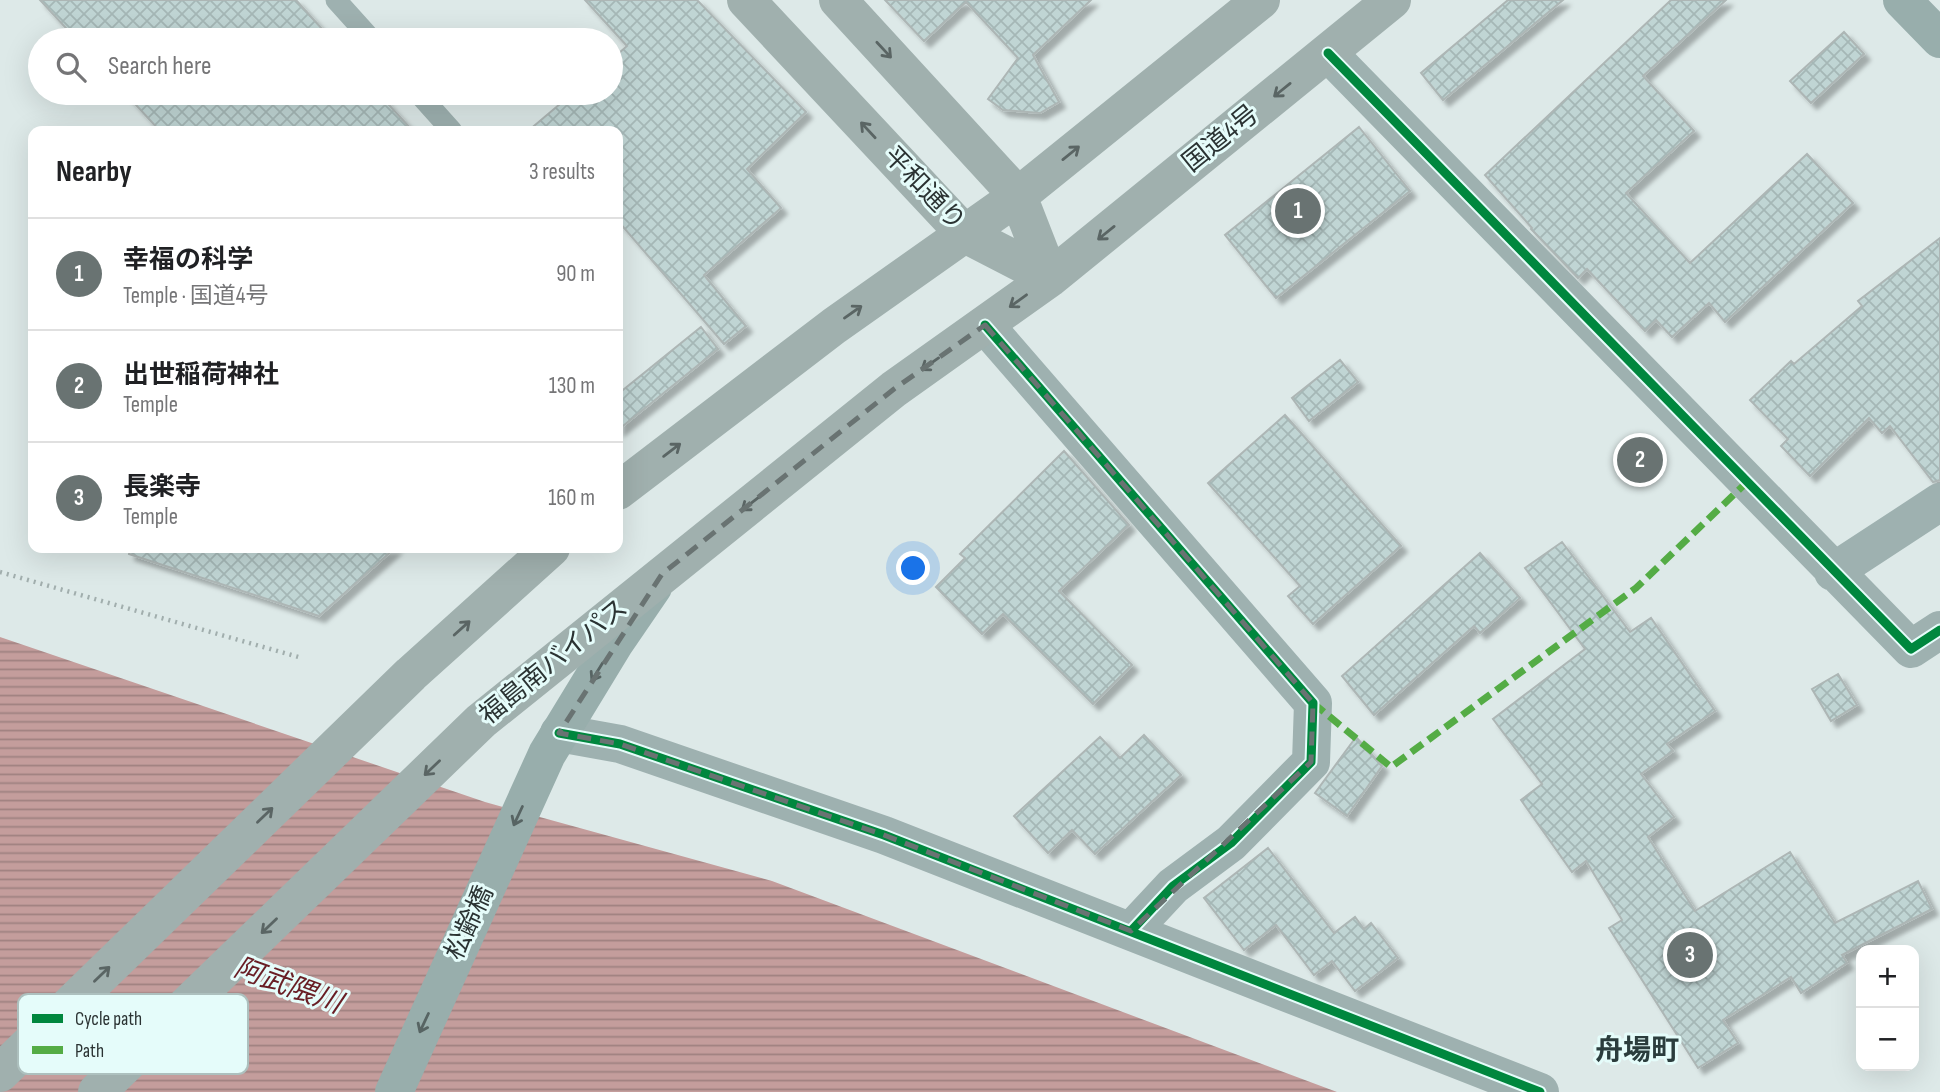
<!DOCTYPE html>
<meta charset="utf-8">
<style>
body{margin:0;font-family:"Sofia Sans Condensed","Noto Sans JP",sans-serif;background:#f6f6f6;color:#202124}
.controls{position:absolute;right:21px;bottom:21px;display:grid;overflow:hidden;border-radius:14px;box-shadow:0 7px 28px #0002}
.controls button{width:63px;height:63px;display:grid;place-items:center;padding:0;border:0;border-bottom:2px solid #e0e0e0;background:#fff;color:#202124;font:35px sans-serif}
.you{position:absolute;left:914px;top:569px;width:24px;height:24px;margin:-18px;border:5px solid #fff;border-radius:50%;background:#1a73e8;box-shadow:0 0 0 10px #1a73e833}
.badge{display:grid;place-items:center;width:46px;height:46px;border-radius:50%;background:#697372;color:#fff;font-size:23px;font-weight:700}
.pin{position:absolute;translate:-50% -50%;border:4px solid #fff;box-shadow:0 2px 7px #0006}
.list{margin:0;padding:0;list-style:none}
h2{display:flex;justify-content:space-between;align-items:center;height:91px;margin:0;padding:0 28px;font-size:30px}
h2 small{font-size:23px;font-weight:400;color:#757577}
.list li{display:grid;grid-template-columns:46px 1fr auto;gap:21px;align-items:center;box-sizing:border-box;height:112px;padding:0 28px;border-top:2px solid #e0e0e0}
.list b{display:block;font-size:26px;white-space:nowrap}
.list p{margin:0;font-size:23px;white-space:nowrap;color:#757577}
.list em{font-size:23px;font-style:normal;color:#757577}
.icon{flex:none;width:38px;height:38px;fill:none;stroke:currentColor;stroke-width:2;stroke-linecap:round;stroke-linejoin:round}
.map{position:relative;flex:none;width:1940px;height:1092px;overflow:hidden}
.search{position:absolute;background:#fff;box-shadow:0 7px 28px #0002;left:28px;top:28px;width:595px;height:77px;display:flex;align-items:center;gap:18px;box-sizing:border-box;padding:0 24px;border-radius:38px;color:#757577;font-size:26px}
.panel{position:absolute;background:#fff;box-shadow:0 7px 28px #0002;left:28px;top:126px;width:595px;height:427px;border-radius:14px}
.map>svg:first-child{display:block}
.water{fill:url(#water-rules)}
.building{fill:url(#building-cross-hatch);stroke:#adb6b5;stroke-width:2;filter:url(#shadow)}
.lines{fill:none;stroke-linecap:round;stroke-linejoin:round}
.path{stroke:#a1aead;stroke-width:4.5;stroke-dasharray:2 5;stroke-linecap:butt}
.lane{stroke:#9eb1b0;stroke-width:21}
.street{stroke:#9eb1b0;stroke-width:38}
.secondary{stroke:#98aeac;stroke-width:38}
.highway{stroke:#a0b0ae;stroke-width:38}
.quiet{stroke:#54ac45;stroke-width:7;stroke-dasharray:14 7;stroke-linecap:butt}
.cycleway-casing{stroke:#e5fcfa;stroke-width:13}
.cycleway{stroke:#00873e;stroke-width:9}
.oneway{stroke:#5a6564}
.oneway2{stroke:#576463}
.marked{fill:none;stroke:#697372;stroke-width:5;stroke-dasharray:14 9;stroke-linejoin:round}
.labels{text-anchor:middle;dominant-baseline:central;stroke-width:6;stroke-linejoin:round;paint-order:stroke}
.street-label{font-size:26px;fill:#2b3333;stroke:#e5fcfa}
.water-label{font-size:28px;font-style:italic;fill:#691e25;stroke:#e5fcfa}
.neighbourhood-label{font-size:28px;font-weight:bold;fill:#2b3d3d;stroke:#e5fcfa}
.key{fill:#e5fcfa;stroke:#adc0be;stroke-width:2}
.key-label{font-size:19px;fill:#2b3333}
</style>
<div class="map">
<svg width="1940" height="1092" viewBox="0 0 1940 1092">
<defs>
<pattern id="water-rules" width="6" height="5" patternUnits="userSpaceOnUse" patternTransform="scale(1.75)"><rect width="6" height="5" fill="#c49d9c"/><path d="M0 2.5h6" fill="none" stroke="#9f8180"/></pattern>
<pattern id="building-cross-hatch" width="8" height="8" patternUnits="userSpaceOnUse" patternTransform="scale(1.75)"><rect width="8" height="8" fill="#c0d5d4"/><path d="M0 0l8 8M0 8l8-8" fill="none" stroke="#a5b7b6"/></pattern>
<filter id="shadow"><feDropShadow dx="6" dy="6" stdDeviation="2" flood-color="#0004"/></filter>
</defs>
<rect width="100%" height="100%" fill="#dde9e8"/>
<path class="water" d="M0 637 485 802 772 881 1337 1092H0Z"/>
<path class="building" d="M40 0H296L332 40H77Z
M585 0H697L806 112 747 169 781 208 704 275 746 326 724 344 618 221V131H528L573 93H611V60L627 46Z
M885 0H1091L1033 55 1059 102 1040 113 1003 110 988 99 1018 58 966 2 924 41Z
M1508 0H1563L1443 100 1421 73Z
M1671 0H1726L1643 76 1694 131 1626 193 1690 263 1807 154 1853 203 1725 322 1709 303 1672 337 1656 320 1645 331 1587 269 1578 278 1531 229 1532 228 1485 175Z
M1844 32 1864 54 1811 103 1790 81Z
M125 93H378L413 131H160Z
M1359 127 1410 191 1276 298 1225 235Z
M1940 238V480L1933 482 1890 426 1882 433 1869 418 1810 476 1781 446 1788 439 1750 400 1791 361 1794 364 1862 306 1858 301Z
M701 327 718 349 618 430V394Z
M1340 360 1358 382 1309 421 1292 398Z
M1285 415 1401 546 1313 624 1288 596 1300 586 1208 483Z
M1064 451 1129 525 1059 591 1132 665 1093 704 1003 614 982 634 936 587 965 558 960 554Z
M1562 542 1630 632 1651 618 1715 711 1667 744 1673 751 1641 774 1674 817 1648 837 1695 911 1790 852 1835 923 1918 881 1932 909 1842 955 1847 963 1801 993 1791 977 1723 1020 1738 1043 1698 1068 1609 928 1622 920 1586 861 1572 872 1521 800 1542 784 1493 719 1585 649 1525 568Z
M130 548H395L319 616 129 554Z
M1480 553 1520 598 1480 633 1474 626 1374 715 1342 676Z
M1838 674 1857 705 1831 721 1812 689Z
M1144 735 1181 775 1095 854 1072 830 1048 853 1014 816 1100 737 1120 758Z
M1356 737 1382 766 1347 816 1315 793Z
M1268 848 1334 933 1355 917 1364 929 1371 923 1398 958 1355 991 1332 961 1314 975 1276 925 1244 950 1204 898Z"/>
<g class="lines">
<path class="path" d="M0 572 302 658"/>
<path class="lane" d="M336 0 372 40
M418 93 452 131"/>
<path class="street" d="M1328 53 1911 649 1940 630
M985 325 1313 703 1311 762 1231 843 1173 886 1131 931
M1833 572 1940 502
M559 733 620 744 884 835 1540 1092"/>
<path class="secondary" d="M1902 0 1940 39
M394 1092 547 754 614 644 653 587"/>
<path class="highway" d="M746 0 965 234 1050 278
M838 0 1018 196 1050 278
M618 491 834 326 1018 196 1261 0
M0 1073 411 674 551 548
M97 1092 481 721 894 389 1050 278 1392 0"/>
<path class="quiet" d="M1313 703 1391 767 1636 588 1746 483"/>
<g class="cycleway-casing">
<path id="cycleway" d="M1328 53 1911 649 1940 630
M985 325 1313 703 1311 762 1231 843 1173 886 1131 931
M559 733 620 744 884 835 1540 1092"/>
</g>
<use href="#cycleway" class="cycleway"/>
</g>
<defs><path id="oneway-shaft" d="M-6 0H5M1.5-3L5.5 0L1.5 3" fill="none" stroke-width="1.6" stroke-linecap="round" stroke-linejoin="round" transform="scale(1.75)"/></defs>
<g class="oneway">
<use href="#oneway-shaft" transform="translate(884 50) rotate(47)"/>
<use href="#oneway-shaft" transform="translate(1282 90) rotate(141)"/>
<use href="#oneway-shaft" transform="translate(868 130) rotate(-133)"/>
<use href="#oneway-shaft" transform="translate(1071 153) rotate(-39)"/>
<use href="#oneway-shaft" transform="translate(1106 233) rotate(141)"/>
<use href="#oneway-shaft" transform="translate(1018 301) rotate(144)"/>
<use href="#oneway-shaft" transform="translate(853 312) rotate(-35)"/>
<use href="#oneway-shaft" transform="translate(930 364) rotate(145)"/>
<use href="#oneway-shaft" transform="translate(672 450) rotate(-37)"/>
<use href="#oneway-shaft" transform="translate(750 504) rotate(142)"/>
<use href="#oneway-shaft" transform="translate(462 628) rotate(-42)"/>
<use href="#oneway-shaft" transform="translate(432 768) rotate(136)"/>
<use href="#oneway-shaft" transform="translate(265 815) rotate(-44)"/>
<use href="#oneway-shaft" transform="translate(269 926) rotate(136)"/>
<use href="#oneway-shaft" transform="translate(102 974) rotate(-44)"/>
</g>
<g class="oneway2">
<use href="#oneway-shaft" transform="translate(597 672) rotate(122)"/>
<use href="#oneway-shaft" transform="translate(518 816) rotate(115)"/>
<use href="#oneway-shaft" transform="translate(424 1023) rotate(115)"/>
</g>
<path class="marked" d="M985 325 1313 703 1311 762 1131 931 884 835 620 744 559 733 662 574 894 389Z"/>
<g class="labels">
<g class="street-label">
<text transform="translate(1221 139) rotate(-39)">国道4号</text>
<text transform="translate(924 189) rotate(46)">平和通り</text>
<text transform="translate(554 662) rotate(-39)">福島南バイパス</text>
<text transform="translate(470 923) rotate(-65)">松齢橋</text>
</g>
<g class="water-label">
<text transform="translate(288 986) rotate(20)">阿武隈川</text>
</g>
<g class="neighbourhood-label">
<text x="1637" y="1050">舟場町</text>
</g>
</g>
<rect x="18" y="994" width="230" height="80" rx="10" class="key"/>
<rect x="32" y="1014" width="31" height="9" fill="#00873e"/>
<rect x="32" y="1046" width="31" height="8" fill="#54ac45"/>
<g class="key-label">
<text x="75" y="1025">Cycle path</text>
<text x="75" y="1057">Path</text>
</g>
</svg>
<div class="controls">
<button>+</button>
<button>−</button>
</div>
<div class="you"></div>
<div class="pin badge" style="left:1298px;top:211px">1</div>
<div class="pin badge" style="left:1640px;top:460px">2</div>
<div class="pin badge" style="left:1690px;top:955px">3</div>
<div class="search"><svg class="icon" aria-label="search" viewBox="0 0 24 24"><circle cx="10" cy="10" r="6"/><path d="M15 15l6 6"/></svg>Search here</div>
<section class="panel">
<h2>Nearby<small>3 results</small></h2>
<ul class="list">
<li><span class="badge">1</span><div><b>幸福の科学</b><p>Temple · 国道4号</p></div><em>90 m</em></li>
<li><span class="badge">2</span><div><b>出世稲荷神社</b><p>Temple</p></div><em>130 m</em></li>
<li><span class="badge">3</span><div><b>長楽寺</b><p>Temple</p></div><em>160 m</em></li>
</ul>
</section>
</div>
